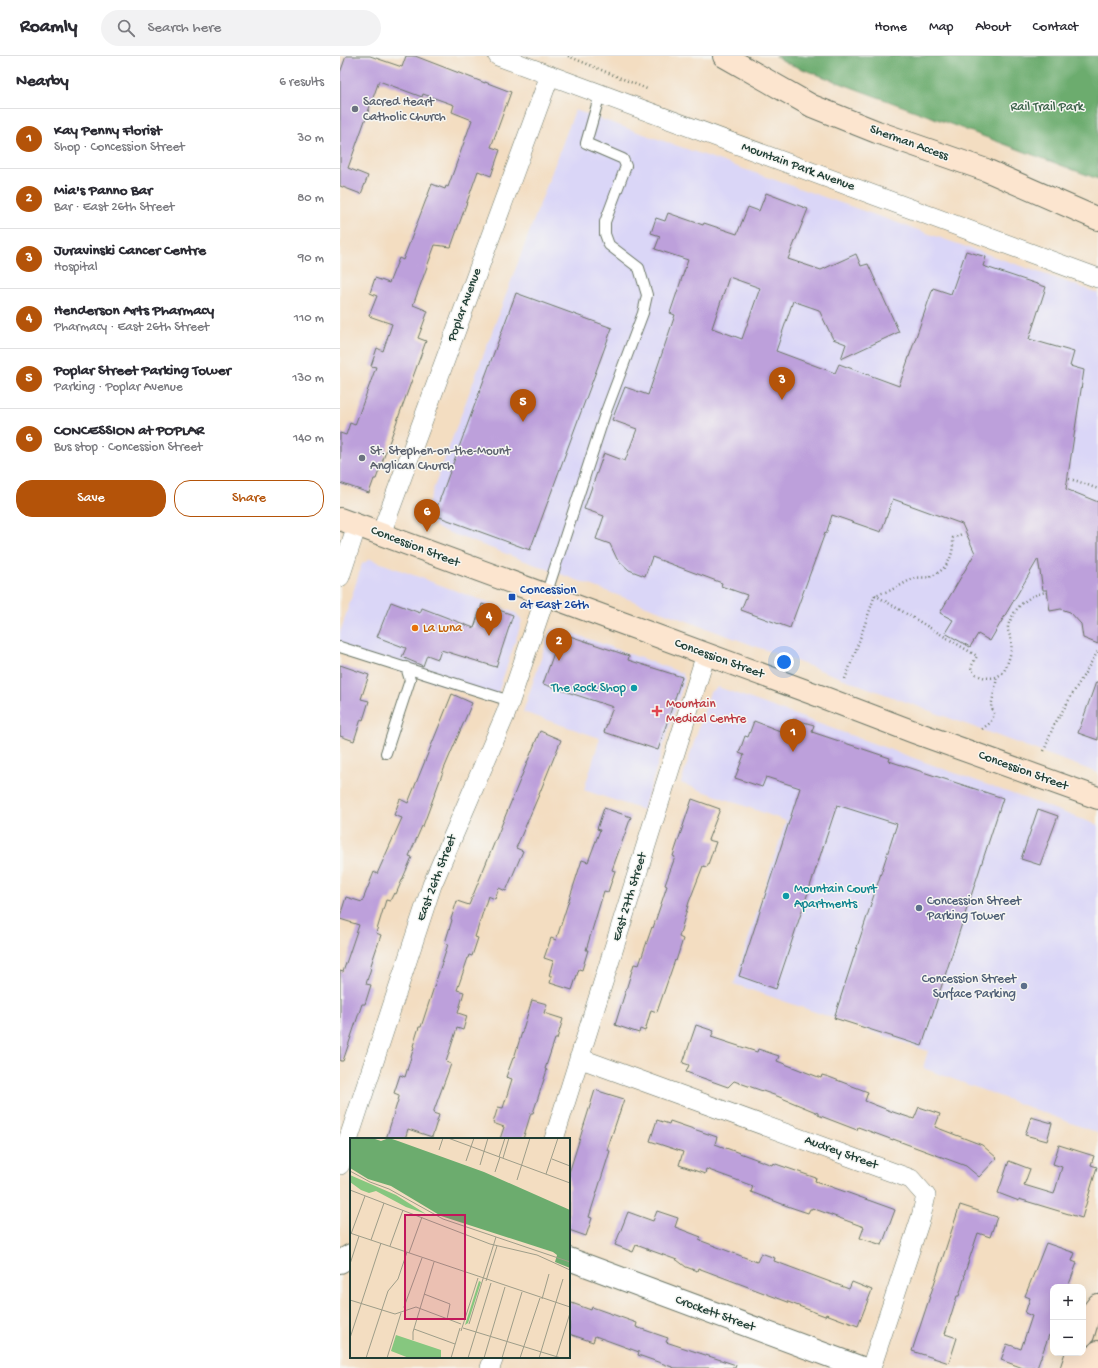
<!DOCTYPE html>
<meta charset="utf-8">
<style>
body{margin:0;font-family:"Gochi Hand",sans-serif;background:#f2f2f3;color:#2b2b33}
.controls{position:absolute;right:12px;bottom:12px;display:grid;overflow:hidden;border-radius:8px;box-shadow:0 4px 16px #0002}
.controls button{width:36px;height:36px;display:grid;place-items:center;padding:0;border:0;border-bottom:1px solid #e1e1e2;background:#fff;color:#2b2b33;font:20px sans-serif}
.you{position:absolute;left:444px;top:606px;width:14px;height:14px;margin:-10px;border:3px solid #fff;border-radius:50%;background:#1a73e8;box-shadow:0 0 0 6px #1a73e833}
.badge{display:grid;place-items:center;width:26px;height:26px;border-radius:50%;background:#b45309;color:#fff;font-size:13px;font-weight:700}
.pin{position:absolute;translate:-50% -33px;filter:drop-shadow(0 1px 2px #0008)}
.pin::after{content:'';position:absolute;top:21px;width:14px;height:12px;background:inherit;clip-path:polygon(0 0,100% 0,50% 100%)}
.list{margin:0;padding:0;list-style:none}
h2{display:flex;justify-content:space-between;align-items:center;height:52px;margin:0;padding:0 16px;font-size:17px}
h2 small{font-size:13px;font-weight:400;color:#7c7c81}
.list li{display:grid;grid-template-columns:26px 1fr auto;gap:12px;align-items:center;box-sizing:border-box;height:60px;padding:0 16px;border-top:1px solid #e1e1e2}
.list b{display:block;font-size:15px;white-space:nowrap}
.list p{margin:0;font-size:13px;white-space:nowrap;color:#7c7c81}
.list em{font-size:13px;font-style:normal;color:#7c7c81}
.actions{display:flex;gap:8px;padding:12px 16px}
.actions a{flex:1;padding:9px 0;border:1px solid #b45309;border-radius:16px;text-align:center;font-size:14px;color:#b45309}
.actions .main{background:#b45309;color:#fff}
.icon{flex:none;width:22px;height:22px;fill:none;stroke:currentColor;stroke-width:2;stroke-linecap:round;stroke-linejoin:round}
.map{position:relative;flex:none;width:758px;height:1312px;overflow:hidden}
header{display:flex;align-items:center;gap:24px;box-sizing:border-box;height:56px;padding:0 20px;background:#fff;border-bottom:1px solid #e1e1e2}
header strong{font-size:19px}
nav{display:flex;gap:22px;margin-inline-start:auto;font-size:14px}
.search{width:280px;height:36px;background:#f2f2f3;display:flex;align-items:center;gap:10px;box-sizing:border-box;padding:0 14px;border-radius:22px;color:#7c7c81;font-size:15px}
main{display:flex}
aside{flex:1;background:#fff}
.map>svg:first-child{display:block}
.built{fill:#dad6f7}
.forest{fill:#6cac6e;stroke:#467451}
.building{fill:#bda0db;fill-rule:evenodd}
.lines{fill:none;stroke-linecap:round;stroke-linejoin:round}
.service-casing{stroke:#697565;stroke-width:12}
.minor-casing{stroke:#697565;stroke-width:20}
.tertiary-casing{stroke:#697565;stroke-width:24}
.secondary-casing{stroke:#697565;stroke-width:24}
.path{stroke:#697565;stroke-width:2.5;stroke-dasharray:1 3;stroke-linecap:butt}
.service{stroke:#fff;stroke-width:10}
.minor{stroke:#fff;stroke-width:19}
.tertiary{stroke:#fff;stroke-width:22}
.secondary{stroke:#fce5cf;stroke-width:22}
.worship-dot{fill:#6b7280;stroke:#f6f6f2;stroke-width:1.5}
.transit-dot{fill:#1a4fb4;stroke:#f6f6f2;stroke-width:1.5}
.food-dot{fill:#e8710a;stroke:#f6f6f2;stroke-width:1.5}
.culture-dot{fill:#0f9aa8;stroke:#f6f6f2;stroke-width:1.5}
.health-dot{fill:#e0444e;stroke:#f6f6f2;stroke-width:1.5}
.service-dot{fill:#5c6f8a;stroke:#f6f6f2;stroke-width:1.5}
.labels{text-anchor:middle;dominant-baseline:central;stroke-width:3;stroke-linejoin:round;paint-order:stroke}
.worship-label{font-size:13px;fill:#5b616d;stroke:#f6f6f2;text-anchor:start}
.park-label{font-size:13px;fill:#396047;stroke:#f6f6f2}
.street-label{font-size:13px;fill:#1f3d34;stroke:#f6f6f2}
.transit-label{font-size:13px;fill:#164399;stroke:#f6f6f2;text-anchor:start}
.food-label{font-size:13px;fill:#c56008;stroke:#f6f6f2;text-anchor:start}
.culture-label{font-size:13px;fill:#0d838f;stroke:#f6f6f2;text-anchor:end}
.health-label{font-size:13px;fill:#be3a42;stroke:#f6f6f2;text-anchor:start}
.service-label{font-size:13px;fill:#4e5e75;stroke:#f6f6f2;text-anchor:start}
.inset-road{fill:none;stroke:#9e9d89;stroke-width:1}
.view{fill:#c2185b;fill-opacity:0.15;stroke:#c2185b;stroke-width:2}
.inset-edge{fill:none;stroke:#1f3d34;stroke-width:2}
</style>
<header>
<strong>Roamly</strong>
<div class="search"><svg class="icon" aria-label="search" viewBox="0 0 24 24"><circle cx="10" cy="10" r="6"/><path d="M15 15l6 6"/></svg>Search here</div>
<nav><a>Home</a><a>Map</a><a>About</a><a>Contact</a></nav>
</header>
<main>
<aside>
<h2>Nearby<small>6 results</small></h2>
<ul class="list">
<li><span class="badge">1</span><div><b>Kay Penny Florist</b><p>Shop · Concession Street</p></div><em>30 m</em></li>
<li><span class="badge">2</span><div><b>Mia's Panno Bar</b><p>Bar · East 26th Street</p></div><em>80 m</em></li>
<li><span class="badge">3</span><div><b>Juravinski Cancer Centre</b><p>Hospital</p></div><em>90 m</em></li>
<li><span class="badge">4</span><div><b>Henderson Arts Pharmacy</b><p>Pharmacy · East 26th Street</p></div><em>110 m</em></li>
<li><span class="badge">5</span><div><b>Poplar Street Parking Tower</b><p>Parking · Poplar Avenue</p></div><em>130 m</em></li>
<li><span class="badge">6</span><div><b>CONCESSION at POPLAR</b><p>Bus stop · Concession Street</p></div><em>140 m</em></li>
</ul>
<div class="actions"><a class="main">Save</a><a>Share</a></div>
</aside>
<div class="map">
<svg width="758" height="1312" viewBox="0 0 758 1312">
<rect width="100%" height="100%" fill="#f6f6f2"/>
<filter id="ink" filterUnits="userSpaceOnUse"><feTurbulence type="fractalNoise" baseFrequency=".025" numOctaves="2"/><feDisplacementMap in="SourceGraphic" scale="8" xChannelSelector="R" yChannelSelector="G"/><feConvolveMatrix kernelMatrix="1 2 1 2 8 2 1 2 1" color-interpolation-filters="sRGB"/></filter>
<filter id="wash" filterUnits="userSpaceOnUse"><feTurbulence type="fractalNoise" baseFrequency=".012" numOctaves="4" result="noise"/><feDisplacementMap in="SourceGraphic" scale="16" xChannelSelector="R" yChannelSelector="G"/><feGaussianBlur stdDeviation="0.9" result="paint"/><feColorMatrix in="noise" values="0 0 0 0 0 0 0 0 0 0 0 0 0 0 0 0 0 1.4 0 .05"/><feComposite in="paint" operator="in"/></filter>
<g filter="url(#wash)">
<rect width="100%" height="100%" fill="#f3ddc1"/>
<path class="built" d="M235 54 758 237V717L99 473 87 463V450Z
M30 503 176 557 182 565 155 646 0 595V577L22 508Z
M213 573H221L342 617 345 623 303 754 244 734 260 682 183 656 209 578Z
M378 631 758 769V1077L583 1012 588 995 394 928 446 765 341 727 370 636Z"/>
<path class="forest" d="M435 0H758V123L449 8Z"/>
<g id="blocks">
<path class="building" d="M6 0H30L62 11 66 0H75L145 27V26L171 36 151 91 160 94 151 120 138 115 111 191 95 189 73 249 88 255 78 282 86 285 36 423H34L29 437 0 427V377L6 379 10 367 15 369 36 311 31 310 37 292 43 295 52 268 29 260 37 240 30 237 35 222 49 227 59 202 63 204 92 128 105 133 106 130 108 131 132 64 112 56 114 49 83 38 82 41 39 25 8 112 28 120 21 138 0 130V17Z
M426 137 468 153 448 203 481 214 516 198 521 210 528 208 559 276 501 303 506 288 493 283 479 254 453 245 436 295 495 317 499 308 559 330 593 232 611 238 626 195 646 201 643 210 706 231 689 283 734 296 730 310 744 314 726 433 758 446V588L743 582 741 568 730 556 721 553 710 555 707 534H703L698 503 650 585 638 578 630 591 605 577 613 564 600 557 635 497 622 468 553 443 541 476 492 459 486 478 485 477 450 572 401 554 407 539 381 530 382 527 312 501 305 520 289 514 277 503 270 488 256 483 264 460 244 453 264 397 285 405 297 373 272 364 285 331 308 339 335 259 330 257 348 204 315 193 320 180 311 177 316 162 325 165 328 157 363 169 364 167 397 178 408 151 419 155ZM389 221 420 232 402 283 372 272Z
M176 237 272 272 190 494 94 459Z
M51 546 80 557 82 552 134 572 142 548 173 559 156 611 101 594 98 603 87 599 83 610 62 601 66 592 37 581Z
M221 577 289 600 288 604 342 621 318 694 264 676 273 651 203 628Z
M0 609 29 619 21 643 29 645 23 664 21 663 14 685 0 680Z
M756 626H758V684L738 677Z
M112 638 132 647 104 713 83 770H82L69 800 72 801 56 838 54 837 50 845 46 844 36 877 41 879 30 912H31L26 928 31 929 25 948H22L3 1005H0V915L3 916 19 869 0 863V860L6 841 22 846 34 816 37 818 62 762 54 759 60 743 68 747Z
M453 663 474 669 472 676 550 702 549 705 663 742 582 990 494 962 557 768 497 749 436 933 399 920 460 732 426 721 422 731 395 722 404 699 399 697 405 680 408 681 414 665 448 678Z
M200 675 221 684 198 741 176 792 183 795 166 835 159 832 155 843 148 840 135 881 138 882 132 900 129 899 117 934 124 936 118 957 127 960 123 974 117 972 106 1006 111 1008 93 1057 99 1059 92 1081 68 1073 65 1083H46L59 1041V1039L54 1037 60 1019 65 1021 74 991 73 990 79 971H81L108 888 105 887 112 864 111 863 117 845 129 849Z
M352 743 380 753 368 784 376 786 367 811 363 810 349 846 339 881 343 883 336 905 335 904 317 956 311 954 305 975 300 973 299 977 275 969 294 908 299 909 312 871 313 872 327 830 325 829 335 801 333 800Z
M264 752 291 761 272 814 275 815 268 836 264 835 246 894H248L242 914 239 913 232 934 210 927 212 920H209L213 905 204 902 211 882 216 884 242 804 248 806 260 774 257 773Z
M698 753 718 760 700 809 681 803Z
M192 944 207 948 204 957 223 963 217 983H215L205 1013 207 1014 193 1057H191L183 1083H160L164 1071 153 1067 158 1051 163 1052 172 1023 166 1021 173 1002H174Z
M356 969 374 975 371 981 417 996 418 993 439 1000 437 1005 481 1022 482 1019 489 1021 528 1036 525 1045 553 1056 574 1063 579 1051 600 1058 595 1071 642 1089 657 1102 639 1121 626 1110 553 1083V1084L518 1071 517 1074 478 1059V1057L437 1040 394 1025 388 1031 346 1016 349 1009 343 1007Z
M255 1034 284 1043 267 1094 270 1095 249 1161 252 1162 246 1180 229 1174V1117Z
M691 1061 712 1067 707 1085 685 1079Z
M317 1064 329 1068 330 1065 377 1081 375 1088 432 1109 433 1107 476 1122 475 1125 553 1153 555 1154 542 1189 520 1182 524 1171 472 1152V1153H470L468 1157 450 1151 411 1136 413 1130 366 1113 365 1118 339 1109 343 1096 310 1085Z
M719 1089 754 1100 751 1109 757 1111 742 1162 679 1143V1145L658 1137 669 1105 690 1113 684 1129 714 1138 722 1111 713 1108Z
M620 1149 657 1161 650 1181 638 1177 624 1219 625 1220 619 1240H617L605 1278 617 1282 609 1307 572 1295Z
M317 1155 338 1162 335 1171 361 1181 359 1184 417 1206 421 1197 435 1202 434 1205 509 1233 512 1226 532 1234 518 1270 486 1258 485 1260 358 1212 357 1215 346 1211 337 1204 296 1189 293 1196 275 1189 288 1156 313 1165Z
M706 1187 735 1197 732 1205 737 1207 728 1231H713V1280L709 1279 697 1312H683L661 1304 667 1288 681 1293 692 1260 685 1257 690 1242 685 1240Z
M229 1246 251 1254 252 1251 297 1267 296 1271 328 1282 326 1286 396 1309 395 1312H335L298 1299 299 1296 255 1280 253 1286 229 1278Z"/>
</g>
</g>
<g filter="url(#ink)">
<use href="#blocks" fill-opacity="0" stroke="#697565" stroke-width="1"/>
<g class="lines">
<g class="service-casing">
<path id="service" d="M206 539 265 358 303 257 307 239 299 212 269 189 265 178V166L286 110 283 103 246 87 260 38
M0 591 170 645
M46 697 70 624 66 611"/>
</g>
<g class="minor-casing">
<path id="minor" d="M158 0 758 222
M41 478 210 19
M0 521 17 469
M239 1002 571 1123 586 1140 581 1161 531 1312
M214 1083 366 598
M0 1109 92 829 166 657 206 539
M150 1312 154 1301"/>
</g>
<g class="tertiary-casing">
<path id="tertiary" d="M229 1203 522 1312
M0 1206 11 1199"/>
</g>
<g class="secondary-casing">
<path id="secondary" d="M384 0 472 50 537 76 646 114 758 163
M0 463 477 639 574 676 758 742
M743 1279 748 1262 758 1249
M732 1312 737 1297
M753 1312 758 1296"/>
</g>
<path class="path" d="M228 0 307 33
M729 423 737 425 758 433
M535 539 637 600 631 611C633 623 659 627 665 613 669 605 673 591 671 583 670 579 667 574 668 571 668 569 669 567 670 565 676 550 690 538 707 536
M505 623 516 594 535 539C541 537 548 536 553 533 561 530 568 524 576 522 580 521 585 522 589 521 607 515 614 500 613 482L622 478
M642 673 650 667 653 661 654 657 651 651 657 622
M704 695 713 671 758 595"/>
<use href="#service" class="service"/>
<use href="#minor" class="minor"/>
<use href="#tertiary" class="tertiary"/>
<use href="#secondary" class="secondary"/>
</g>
</g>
<g class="worship-dot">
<circle cx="15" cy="53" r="4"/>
<circle cx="22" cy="402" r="4"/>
</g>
<rect class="transit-dot" x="168" y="537" width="8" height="8" rx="2"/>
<circle class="food-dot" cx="75" cy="572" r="4"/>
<g class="culture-dot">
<circle cx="294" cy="632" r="4"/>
<circle cx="446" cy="840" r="4"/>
</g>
<path class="health-dot" d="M315 649h4v4h4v4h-4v4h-4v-4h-4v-4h4z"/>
<g class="service-dot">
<circle cx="579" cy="852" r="4"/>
<circle cx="684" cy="930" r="4"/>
</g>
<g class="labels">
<g class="worship-label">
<text x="23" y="46">Sacred Heart<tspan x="23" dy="15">Catholic Church</tspan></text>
<text x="30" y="395">St. Stephen-on-the-Mount<tspan x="30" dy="15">Anglican Church</tspan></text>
</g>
<g class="park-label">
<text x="707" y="51">Rail Trail Park</text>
</g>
<g class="street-label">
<text transform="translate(569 87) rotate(20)">Sherman Access</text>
<text transform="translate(458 111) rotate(20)">Mountain Park Avenue</text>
<text transform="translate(125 249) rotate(-70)">Poplar Avenue</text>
<text transform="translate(75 491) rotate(21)">Concession Street</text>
<text transform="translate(379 603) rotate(20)">Concession Street</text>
<text transform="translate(683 715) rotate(20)">Concession Street</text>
<text transform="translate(97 822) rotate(-69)">East 26th Street</text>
<text transform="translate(290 841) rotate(-73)">East 27th Street</text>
<text transform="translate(501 1097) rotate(20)">Audrey Street</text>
<text transform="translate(375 1258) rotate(20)">Crockett Street</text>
</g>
<g class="transit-label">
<text x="180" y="534">Concession<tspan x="180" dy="15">at East 26th</tspan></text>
</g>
<g class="food-label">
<text x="83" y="572">La Luna</text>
</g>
<g class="culture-label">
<text x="286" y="632">The Rock Shop</text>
<text x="454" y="833" text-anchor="start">Mountain Court<tspan x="454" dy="15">Apartments</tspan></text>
</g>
<g class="health-label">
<text x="326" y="648">Mountain<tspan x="326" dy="15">Medical Centre</tspan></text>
</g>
<g class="service-label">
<text x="587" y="845">Concession Street<tspan x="587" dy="15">Parking Tower</tspan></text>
<text x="676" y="923" text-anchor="end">Concession Street<tspan x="676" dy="15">Surface Parking</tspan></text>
</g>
</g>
<g transform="translate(10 1082)">
<rect width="220" height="220" fill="#f3ddc1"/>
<path d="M0 37 46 57 76 76 56 69 26 53 19 55 11 52 0 44ZM129 143 131 144 118 185 115 187ZM46 197 91 212V220H59L41 213Z" fill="#86c77f"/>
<path d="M0 0H22L31 3 39 0 48 3 134 34 220 72V130L205 124 207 117 203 114 91 78 41 48 18 41 0 30Z" fill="#6cac6e"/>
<path class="inset-road" d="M98 0 220 45M89 12 93 0M149 19 155 0M153 20 159 0M202 21 220 28M116 23 124 0M130 27 138 0M0 33 20 44 39 51 93 81 220 124M145 34 150 19M196 36 208 0M167 42 180 0M0 52 140 106 187 117 220 132M0 95 220 169M1 96 15 58M21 102 34 65M40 108 53 72M59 115 72 79M0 126 9 98M136 143 147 108M74 156 100 166 97 181M192 161 199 136M0 162 45 176 66 169 111 186M55 172 54 169 72 120M119 186 146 99M113 190 211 220M64 191 105 206M111 193 128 140M0 200 31 105M63 202V194L84 124M16 220 38 153 48 141 57 114M37 220 51 175M101 220 110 190M118 220 141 145M134 220 155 149M152 220 172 154M170 220 190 160M189 220 213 141M206 220 220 175"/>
<path class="view" d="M55 77H115V181H55Z"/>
<rect width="220" height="220" class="inset-edge"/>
</g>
</svg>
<div class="controls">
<button>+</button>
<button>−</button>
</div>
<div class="you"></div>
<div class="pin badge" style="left:453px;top:696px">1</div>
<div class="pin badge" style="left:219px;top:605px">2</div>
<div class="pin badge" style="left:442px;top:344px">3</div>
<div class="pin badge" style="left:149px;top:580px">4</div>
<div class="pin badge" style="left:183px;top:366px">5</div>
<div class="pin badge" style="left:87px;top:476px">6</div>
</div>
</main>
